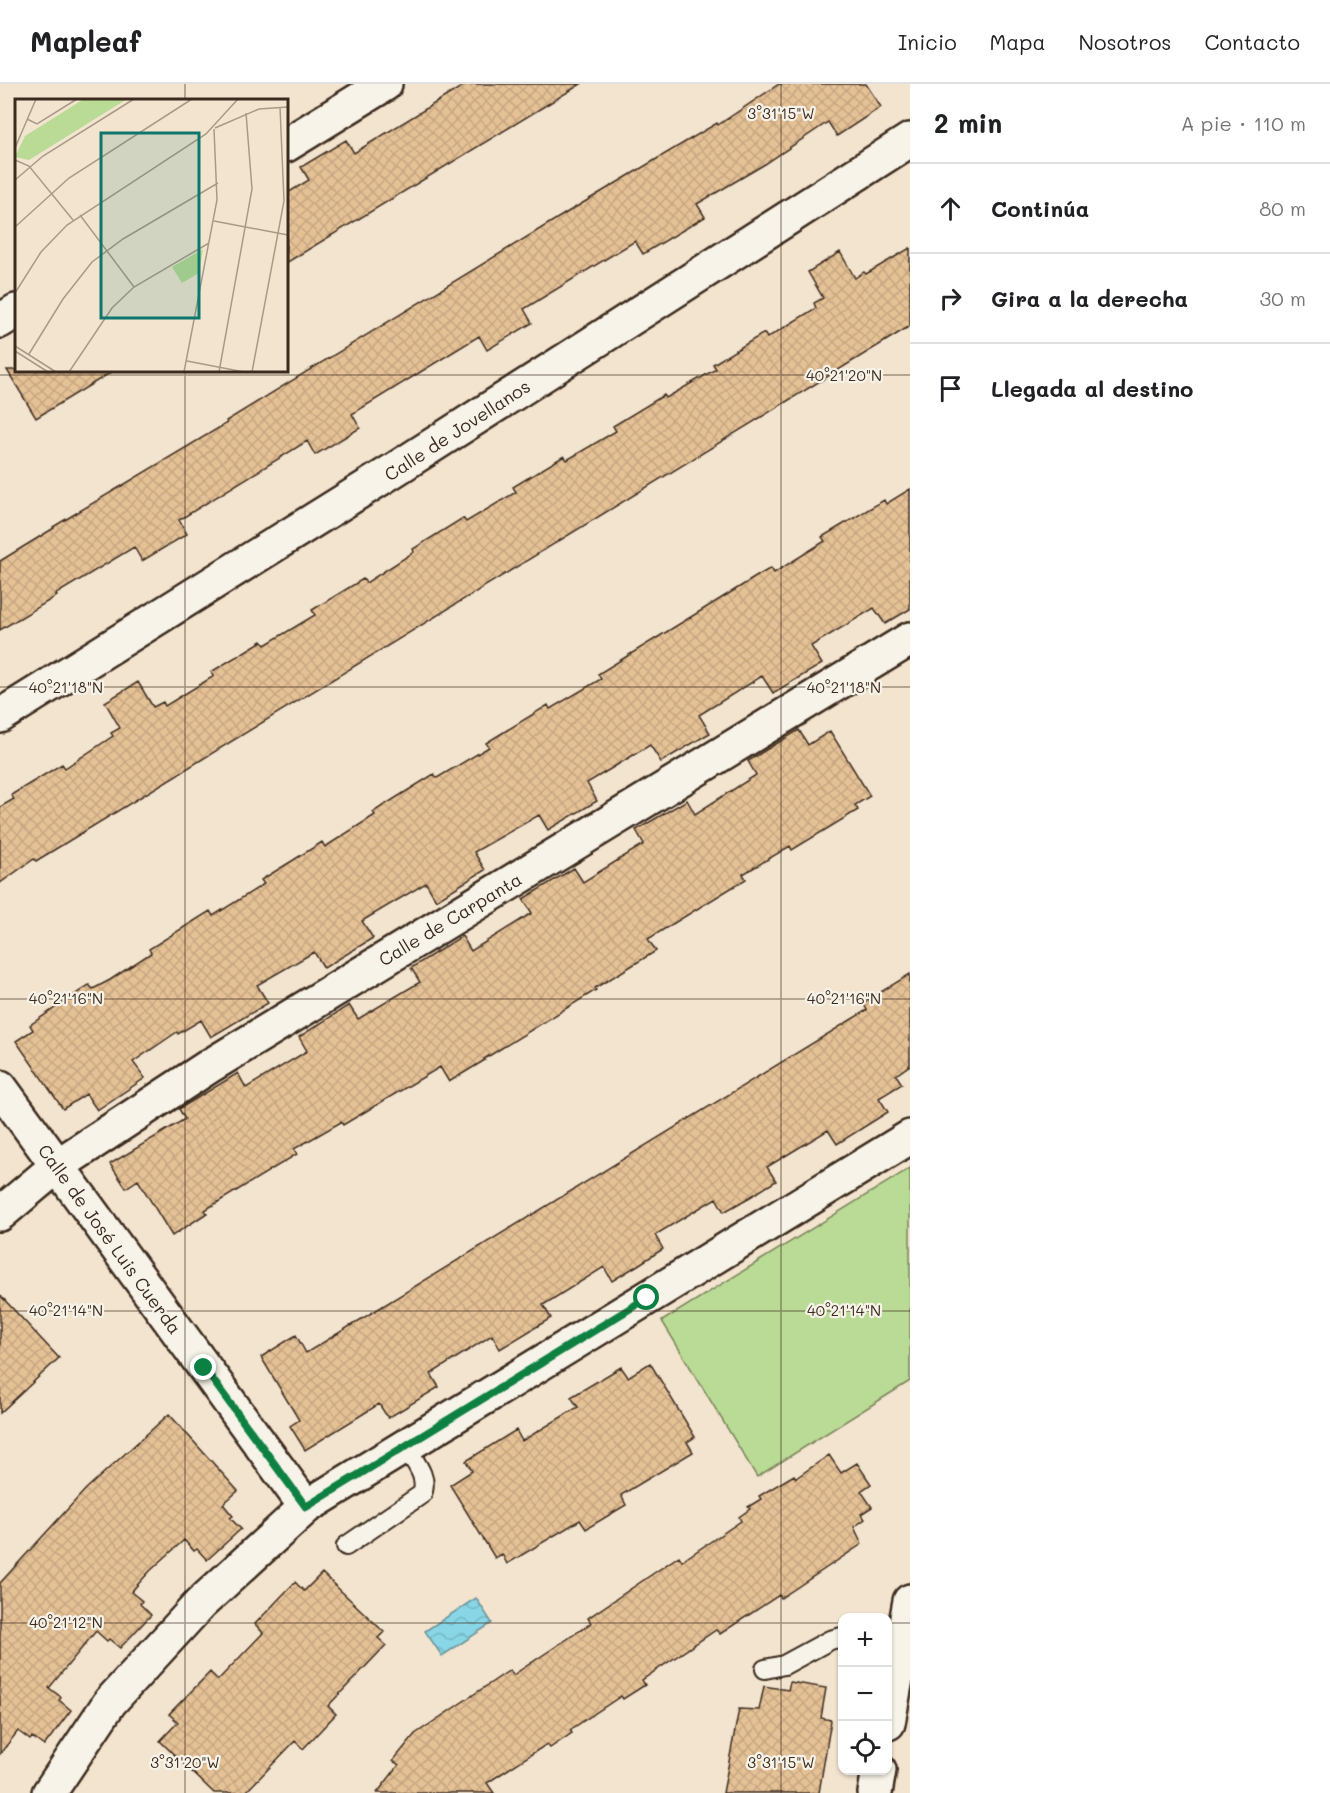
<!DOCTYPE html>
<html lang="es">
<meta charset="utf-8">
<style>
body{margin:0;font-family:Mali,sans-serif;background:#f6f6f6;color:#202124}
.controls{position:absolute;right:18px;bottom:18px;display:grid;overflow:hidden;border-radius:12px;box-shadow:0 2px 4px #0004}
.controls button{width:54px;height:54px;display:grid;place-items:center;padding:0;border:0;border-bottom:2px solid #e0e0e0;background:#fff;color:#202124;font:30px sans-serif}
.stop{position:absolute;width:18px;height:18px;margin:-14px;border:4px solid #0b8043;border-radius:50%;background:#fff}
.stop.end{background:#0b8043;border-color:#fff;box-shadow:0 2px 6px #0008}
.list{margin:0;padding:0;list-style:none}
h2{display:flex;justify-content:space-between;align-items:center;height:78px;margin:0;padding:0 24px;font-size:26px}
h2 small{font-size:20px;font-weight:400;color:#757577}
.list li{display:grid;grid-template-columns:39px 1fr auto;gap:18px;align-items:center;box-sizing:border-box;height:90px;padding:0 24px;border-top:2px solid #e0e0e0}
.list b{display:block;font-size:22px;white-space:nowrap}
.list em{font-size:20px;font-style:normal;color:#757577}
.icon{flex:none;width:33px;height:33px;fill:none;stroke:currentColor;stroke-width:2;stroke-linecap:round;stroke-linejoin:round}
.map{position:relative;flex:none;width:910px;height:1709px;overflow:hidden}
header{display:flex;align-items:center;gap:36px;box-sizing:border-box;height:84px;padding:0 30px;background:#fff;border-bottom:2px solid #e0e0e0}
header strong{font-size:28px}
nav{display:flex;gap:33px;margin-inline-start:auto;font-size:21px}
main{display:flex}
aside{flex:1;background:#fff}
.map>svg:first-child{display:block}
.grass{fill:#b9db95;stroke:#7a825a;stroke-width:1.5}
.water{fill:url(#water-waves);stroke:#699196;stroke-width:1.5}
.building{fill:url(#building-cross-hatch);stroke:#3b2a1e;stroke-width:1.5}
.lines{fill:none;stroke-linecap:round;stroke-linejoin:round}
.lane-casing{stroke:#3b2a1e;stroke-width:22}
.street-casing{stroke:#3b2a1e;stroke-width:38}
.lane{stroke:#f7f3e8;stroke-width:18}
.street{stroke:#f7f3e8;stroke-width:33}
.route{stroke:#0b8043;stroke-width:8}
.ticks{fill:none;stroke:#3b2a1e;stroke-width:1.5;stroke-opacity:0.45}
.labels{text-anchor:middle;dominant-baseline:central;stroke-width:4.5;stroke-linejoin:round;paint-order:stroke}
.street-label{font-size:18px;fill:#3b2a1e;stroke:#f7f3e8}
.inset-road{fill:none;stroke:#a99a88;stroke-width:1.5}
.view{fill:#0f766e;fill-opacity:0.15;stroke:#0f766e;stroke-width:3}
.inset-edge{fill:none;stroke:#3b2a1e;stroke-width:3}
.ticks-label{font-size:15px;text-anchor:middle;fill:#3b2a1e;stroke:#f7f3e8;stroke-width:4.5;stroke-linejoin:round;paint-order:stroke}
</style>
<header>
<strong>Mapleaf</strong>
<nav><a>Inicio</a><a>Mapa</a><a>Nosotros</a><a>Contacto</a></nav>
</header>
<main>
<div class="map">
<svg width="910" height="1709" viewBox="0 0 910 1709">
<defs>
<pattern id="water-waves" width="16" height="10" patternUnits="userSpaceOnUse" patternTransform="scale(1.5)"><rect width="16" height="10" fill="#88d6e6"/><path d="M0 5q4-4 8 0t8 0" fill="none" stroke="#76b8c5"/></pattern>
<pattern id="building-cross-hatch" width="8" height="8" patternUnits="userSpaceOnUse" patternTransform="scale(1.5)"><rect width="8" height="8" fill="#e5c196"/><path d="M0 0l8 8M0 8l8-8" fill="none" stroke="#c5a681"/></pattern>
</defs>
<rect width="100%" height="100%" fill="#f2e4cf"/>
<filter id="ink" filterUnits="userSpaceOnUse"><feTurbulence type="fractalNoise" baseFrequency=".0167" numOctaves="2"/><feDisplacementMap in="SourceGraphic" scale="12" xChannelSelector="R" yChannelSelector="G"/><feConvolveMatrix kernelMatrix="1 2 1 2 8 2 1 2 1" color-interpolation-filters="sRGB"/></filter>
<g filter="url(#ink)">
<path class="grass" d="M910 1084V1297L757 1393 662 1237Z"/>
<path class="water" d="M476 1514 492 1539 442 1572 425 1547Z"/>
<path class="building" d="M466 0H581L286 179V110L309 96 301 83 346 56 354 69Z
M779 0H866L881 23 837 52 828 38 765 80 697 120 705 133 643 170 635 157 524 225 532 239 487 266 479 252 352 330 360 344 315 371 307 357 179 436 187 450 142 477 134 463 56 510 57 512 0 546V477L54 444 53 443 227 339 226 337 571 126 717 39 718 41Z
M910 164V242L36 777 34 775 0 799V723L14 715 11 711 62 680 65 684 113 652 111 649 120 644 105 618 138 598 153 623 163 618 165 622 214 592 211 588 262 557 265 561 315 531 312 526 363 495 366 499 414 468 413 465 463 434 466 438 516 408 513 403 564 372 567 376 616 347 613 342 664 311 666 314 716 285 713 280 764 249 767 254 816 224 814 219 823 214 808 188 840 168 855 194 864 188 866 190Z
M7 286H115L36 334Z
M910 405V525L885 540 874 524 811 562 822 580 773 609 762 592 699 631 710 649 661 678 650 661 617 681 587 699 597 717 548 746 539 731 474 768 485 786 436 816 426 799 362 837 373 854 324 884 314 868 257 901 268 919 211 953 201 936 178 950 177 948 133 978 145 994 97 1026 86 1010 63 1025 16 957 33 946 30 941 89 901 93 905 110 896 151 869 149 865 210 827 213 832 264 800 261 796 292 777 322 758 325 763 375 731 373 728 434 690 437 694 489 663 486 659 548 621 550 625 601 595 598 590 759 491 771 484 774 489 825 457 822 453 884 416 886 420Z
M799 646 808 661 830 647 870 712 855 721 858 726 792 766 790 762 743 790 746 795 648 855 656 867 595 904 596 906 484 975 485 976 449 998 440 983 343 1041 341 1038 294 1065 297 1070 205 1126 207 1129 172 1152 138 1096 126 1104 110 1080 185 1035 179 1025 238 989 246 1004 307 967 299 953 349 921 358 935 420 898 411 884 462 852 471 867 532 829 523 815 574 784 583 798 644 760 636 746 687 716 695 730 756 691 748 677Z
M910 890V981L896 991 902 1000 879 1014 888 1028 837 1060 828 1046 767 1083 776 1097 750 1113 724 1128 716 1114 655 1151 663 1165 638 1181 612 1197 604 1183 543 1221 551 1234 500 1265 492 1251 431 1290 439 1303 388 1334 379 1320 305 1366 290 1342 299 1336 261 1273 296 1251 306 1269 867 926 863 919Z
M0 1211 59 1274 0 1329Z
M650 1279 695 1353 687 1358 693 1368 621 1411 626 1421 586 1445 580 1436 507 1480 502 1470 495 1474 450 1401 472 1387 466 1377 516 1346 522 1357 578 1323 571 1313 621 1283 628 1293Z
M169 1330 238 1407 223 1420 233 1432 230 1434 241 1445 207 1476 197 1465 194 1467 184 1456 150 1487 131 1508 142 1517 140 1520 151 1531 120 1564 109 1555 107 1557 96 1547 49 1604 61 1613 59 1616 71 1626 44 1662 32 1653 30 1656 18 1647 0 1670V1499L86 1405Z
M829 1371 841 1389 857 1379 871 1400 861 1407 872 1423 861 1430 865 1435 854 1443 862 1460 781 1514 779 1511 720 1550 716 1546 642 1596 645 1601 623 1615 621 1612 570 1646 572 1649 550 1664 547 1660 487 1699 494 1709H377L399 1681 393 1677 415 1650 510 1586 513 1591 591 1539 588 1534 679 1472 682 1477 741 1437 739 1433 750 1425 748 1423 761 1415 759 1412 794 1391 796 1394Z
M322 1489 384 1548 378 1554 386 1561 328 1622 336 1630 303 1665 295 1657 245 1709H214L160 1657 178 1638 169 1630 210 1588 218 1596 263 1549 255 1540 295 1498 304 1507Z
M790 1598 826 1604 821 1634 831 1636 819 1709H723L739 1625 759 1626 764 1602 788 1606Z"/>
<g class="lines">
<g class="lane-casing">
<path id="lane" d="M346 1462 422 1410C429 1393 414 1377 405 1362
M765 1585 784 1581 830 1556 842 1553"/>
</g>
<g class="street-casing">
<path id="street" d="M286 61 385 0
M0 237 16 227
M0 632 394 386 910 56
M0 1003 306 1423
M0 1130 57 1082 208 983 910 555
M888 1639 910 1517
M49 1709 110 1618 200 1520 306 1423 910 1053
M875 1709 879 1686"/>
</g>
<use href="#lane" class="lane"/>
<use href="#street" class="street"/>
</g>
</g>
<g class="lines" filter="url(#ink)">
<path class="route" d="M204 1284 306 1423 647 1214"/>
</g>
<path class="ticks" d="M185 0V16M781 0V1709M185 286V1709M0 291H910M0 603H910M0 915H910M0 1227H910M0 1539H842M888 1539H910"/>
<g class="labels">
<g class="street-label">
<text transform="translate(457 346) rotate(-33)">Calle de Jovellanos</text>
<text transform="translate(450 835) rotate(-31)">Calle de Carpanta</text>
<text transform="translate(110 1155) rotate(54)">Calle de José Luis Cuerda</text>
</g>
</g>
<g transform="translate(15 15)">
<rect width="273" height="273" fill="#f2e4cf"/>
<path d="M188 150 184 174 167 184 157 168Z" fill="#b9db95"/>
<path d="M69 0H112L14 61 0 58 10 37Z" fill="#b9db95"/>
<path class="inset-road" d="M12 20 22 25 62 0M200 29 244 10 273 8M0 49 21 0M0 61 14 67 58 121M0 81 28 57 119 0M65 116 119 188M199 122 273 136M0 128 54 79 177 0M0 194 26 153 52 126 191 35 223 0M0 247 41 273M0 252 33 273M14 255 48 200 77 163 108 140 203 84M172 262 229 273M54 273 97 209 119 188 194 144M169 273 202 101 199 30M204 273 237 90 231 14M237 273 269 102 265 8"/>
<path class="view" d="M86 34H184V219H86Z"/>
<rect width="273" height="273" class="inset-edge"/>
</g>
<g class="ticks-label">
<text x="781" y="35">3°31'15"W</text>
<text x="844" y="297">40°21'20"N</text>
<text x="66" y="609">40°21'18"N</text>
<text x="844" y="609">40°21'18"N</text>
<text x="66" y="920">40°21'16"N</text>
<text x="844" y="920">40°21'16"N</text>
<text x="66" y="1232">40°21'14"N</text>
<text x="844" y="1232">40°21'14"N</text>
<text x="66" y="1544">40°21'12"N</text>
<text x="185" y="1684">3°31'20"W</text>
<text x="781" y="1684">3°31'15"W</text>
</g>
</svg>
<div class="controls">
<button>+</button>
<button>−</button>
<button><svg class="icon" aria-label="locate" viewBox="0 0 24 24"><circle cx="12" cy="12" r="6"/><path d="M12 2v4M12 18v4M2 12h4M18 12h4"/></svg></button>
</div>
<div class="stop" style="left:647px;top:1214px"></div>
<div class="stop end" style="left:204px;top:1284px"></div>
</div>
<aside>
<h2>2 min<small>A pie · 110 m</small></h2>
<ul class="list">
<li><svg class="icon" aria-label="ahead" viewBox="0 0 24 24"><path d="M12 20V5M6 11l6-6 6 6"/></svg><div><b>Continúa</b></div><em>80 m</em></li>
<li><svg class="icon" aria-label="right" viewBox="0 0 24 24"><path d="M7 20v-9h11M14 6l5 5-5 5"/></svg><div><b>Gira a la derecha</b></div><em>30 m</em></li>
<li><svg class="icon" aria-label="arrive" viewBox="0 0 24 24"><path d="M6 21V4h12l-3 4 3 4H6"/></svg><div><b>Llegada al destino</b></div></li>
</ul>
</aside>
</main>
